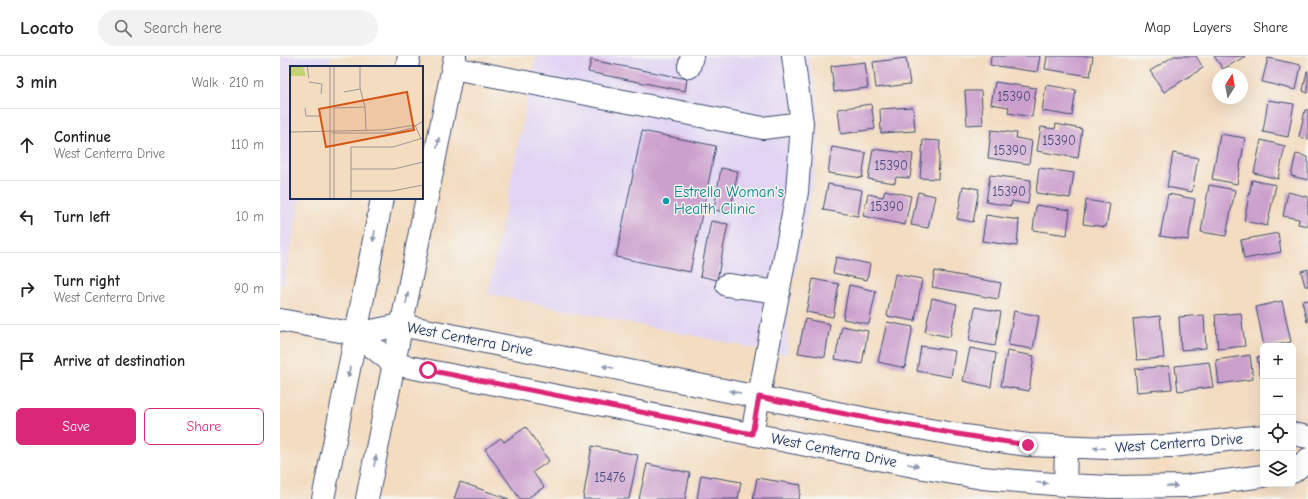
<!DOCTYPE html>
<meta charset="utf-8">
<style>
body{margin:0;font-family:"Comic Neue",sans-serif;background:#f2f2f2;color:#202124}
.controls{position:absolute;right:12px;bottom:12px;display:grid;overflow:hidden;border-radius:6px;box-shadow:0 4px 16px #0002}
.controls button{width:36px;height:36px;display:grid;place-items:center;padding:0;border:0;border-bottom:1px solid #e0e0e0;background:#fff;color:#202124;font:20px sans-serif}
.compass{position:absolute;left:932px;top:12px;width:36px;height:36px;border-radius:50%;background:#fff;box-shadow:0 4px 16px #0002;rotate:11deg}
.stop{position:absolute;width:12px;height:12px;margin:-9px;border:3px solid #db2777;border-radius:50%;background:#fff}
.stop.end{background:#db2777;border-color:#fff;box-shadow:0 1px 4px #0008}
.list{margin:0;padding:0;list-style:none}
h2{display:flex;justify-content:space-between;align-items:center;height:52px;margin:0;padding:0 16px;font-size:17px}
h2 small{font-size:13px;font-weight:400;color:#757577}
.list li{display:grid;grid-template-columns:26px 1fr auto;gap:12px;align-items:center;box-sizing:border-box;height:72px;padding:0 16px;border-top:1px solid #e0e0e0}
.list b{display:block;font-size:15px;white-space:nowrap}
.list p{margin:0;font-size:13px;white-space:nowrap;color:#757577}
.list em{font-size:13px;font-style:normal;color:#757577}
.actions{display:flex;gap:8px;padding:12px 16px}
.actions a{flex:1;padding:9px 0;border:1px solid #db2777;border-radius:6px;text-align:center;font-size:14px;color:#db2777}
.actions .main{background:#db2777;color:#fff}
.icon{flex:none;width:22px;height:22px;fill:none;stroke:currentColor;stroke-width:2;stroke-linecap:round;stroke-linejoin:round}
.map{position:relative;flex:none;width:1028px;height:443px;overflow:hidden}
header{display:flex;align-items:center;gap:24px;box-sizing:border-box;height:56px;padding:0 20px;background:#fff;border-bottom:1px solid #e0e0e0}
header strong{font-size:19px}
nav{display:flex;gap:22px;margin-inline-start:auto;font-size:14px}
.search{width:280px;height:36px;background:#f2f2f2;display:flex;align-items:center;gap:10px;box-sizing:border-box;padding:0 14px;border-radius:22px;color:#757577;font-size:15px}
main{display:flex}
aside{flex:1;background:#fff}
.map>svg:first-child{display:block}
.built{fill:#e1d4f3}
.building{fill:#cb9fcc}
.lines{fill:none;stroke-linecap:round;stroke-linejoin:round}
.minor-casing{stroke:#3b496d;stroke-width:24}
.major-casing{stroke:#3b496d;stroke-width:24}
.minor{stroke:#fff;stroke-width:22}
.major{stroke:#fff;stroke-width:22}
.oneway{fill:#8d97ae}
.route{stroke:#db2777;stroke-width:5}
.culture-dot{fill:#0f9aa8;stroke:#f6f6f2;stroke-width:1.5}
.labels{text-anchor:middle;dominant-baseline:central;stroke-width:3;stroke-linejoin:round;paint-order:stroke}
.number-label{font-size:13px;fill:#474b7a}
.culture-label{font-size:15px;fill:#0d838f;stroke:#f6f6f2;text-anchor:start}
.street-label{font-size:15px;fill:#1b2f5e;stroke:#f6f6f2}
.inset-road{fill:none;stroke:#9d9798;stroke-width:1}
.view{fill:#d45514;fill-opacity:0.15;stroke:#d45514;stroke-width:2}
.inset-edge{fill:none;stroke:#1b2f5e;stroke-width:2}
</style>
<header>
<strong>Locato</strong>
<div class="search"><svg class="icon" aria-label="search" viewBox="0 0 24 24"><circle cx="10" cy="10" r="6"/><path d="M15 15l6 6"/></svg>Search here</div>
<nav><a>Map</a><a>Layers</a><a>Share</a></nav>
</header>
<main>
<aside>
<h2>3 min<small>Walk · 210 m</small></h2>
<ul class="list">
<li><svg class="icon" aria-label="ahead" viewBox="0 0 24 24"><path d="M12 20V5M6 11l6-6 6 6"/></svg><div><b>Continue</b><p>West Centerra Drive</p></div><em>110 m</em></li>
<li><svg class="icon" aria-label="left" viewBox="0 0 24 24"><path d="M17 20v-9H6M10 6l-5 5 5 5"/></svg><div><b>Turn left</b></div><em>10 m</em></li>
<li><svg class="icon" aria-label="right" viewBox="0 0 24 24"><path d="M7 20v-9h11M14 6l5 5-5 5"/></svg><div><b>Turn right</b><p>West Centerra Drive</p></div><em>90 m</em></li>
<li><svg class="icon" aria-label="arrive" viewBox="0 0 24 24"><path d="M6 21V4h12l-3 4 3 4H6"/></svg><div><b>Arrive at destination</b></div></li>
</ul>
<div class="actions"><a class="main">Save</a><a>Share</a></div>
</aside>
<div class="map">
<svg width="1028" height="443" viewBox="0 0 1028 443">
<rect width="100%" height="100%" fill="#f6f6f2"/>
<filter id="ink" filterUnits="userSpaceOnUse"><feTurbulence type="fractalNoise" baseFrequency=".025" numOctaves="2"/><feDisplacementMap in="SourceGraphic" scale="8" xChannelSelector="R" yChannelSelector="G"/><feConvolveMatrix kernelMatrix="1 2 1 2 8 2 1 2 1" color-interpolation-filters="sRGB"/></filter>
<filter id="wash" filterUnits="userSpaceOnUse"><feTurbulence type="fractalNoise" baseFrequency=".012" numOctaves="4" result="noise"/><feDisplacementMap in="SourceGraphic" scale="16" xChannelSelector="R" yChannelSelector="G"/><feGaussianBlur stdDeviation="0.9" result="paint"/><feColorMatrix in="noise" values="0 0 0 0 0 0 0 0 0 0 0 0 0 0 0 0 0 1.4 0 .05"/><feComposite in="paint" operator="in"/></filter>
<g filter="url(#wash)">
<rect width="100%" height="100%" fill="#f3dcbf"/>
<path class="built" d="M0 0H51L48 11H11V142H21L3 229H0Z
M256 0H528L536 36 539 76 537 100 528 155 508 250 507 299 208 238Z"/>
<g id="blocks">
<path class="building" d="M711 0H760L757 16 710 9Z
M767 0H813L810 20 765 13Z
M894 0H916L923 12 884 36 870 15Z
M934 0H966L943 13Z
M626 2 630 28 596 32 593 6Z
M988 2 1021 9 1016 34 982 26Z
M311 4 407 23 405 35 308 16Z
M585 6 588 32 554 36 551 10Z
M1027 15H1028V37L1023 35Z
M715 26 756 32 752 61 728 57 729 51 711 48Z
M766 29 796 34 792 60 762 55Z
M685 35H701L703 68 687 69Z
M988 44 1014 48 1008 81 983 76Z
M591 48 595 73 561 78 558 53Z
M633 51 635 75 601 77 600 53Z
M1025 54H1028V83L1019 81Z
M776 68 802 73 798 102 757 95 761 71 775 73Z
M711 74 737 77 736 82 752 85 749 108 708 102Z
M362 75 436 90 410 216 336 201Z
M940 78 965 82 957 128 932 123Z
M643 84 660 85 658 123 640 122Z
M981 84 1005 90 998 123 974 117Z
M552 91 586 97 582 122 548 117Z
M593 93 633 98 630 122 616 121 615 127 588 123Z
M893 97 918 102 912 136 887 131Z
M1016 98 1028 101V124L1011 120Z
M441 112 458 115 450 157 434 154Z
M759 112 794 117 790 142 756 137Z
M710 119 751 124 748 148 732 145 731 150 706 146Z
M972 124 996 129 987 170 964 165Z
M548 128 582 134 578 160 543 154Z
M929 129 955 134 946 180 921 176Z
M683 130 699 133 693 166 677 163Z
M605 134 631 140 625 169 583 160 588 138 603 141Z
M638 136 655 140 648 172 631 169Z
M1008 136 1028 141V170L1018 168 1019 163 1003 160Z
M888 138 915 143 908 184 880 180Z
M806 144 830 148 826 171 803 168Z
M756 149 790 154 787 179 753 174Z
M706 159 739 164 737 190 702 185Z
M431 165 448 168 437 224 420 220Z
M998 177 1001 196 964 203 961 184Z
M556 201 590 208 587 224 553 217Z
M1028 213V230H1025L1021 215Z
M655 215 721 227 718 243 652 231Z
M615 218 642 223 635 265 607 260Z
M533 223 559 228 553 261 526 256Z
M569 229 596 235 589 268 563 263Z
M652 242 677 248 670 281 645 276Z
M1028 244V266H1027L1022 245Z
M1002 245 1011 286 992 290H984L976 251Z
M695 251 721 256 715 290 689 285Z
M734 255 759 260 753 293 728 289Z
M961 257 965 290 938 293 935 259Z
M924 259 926 292 901 294 899 261Z
M880 260 884 302 857 304 853 263Z
M525 263 550 268 545 301 518 297Z
M607 266 633 271 625 312 598 306Z
M562 270 588 275 582 308 555 303Z
M641 290 675 295 671 321 637 315Z
M690 292 716 297 711 331 683 325Z
M727 295 754 300 749 335 721 330Z
M970 299 973 323 939 328 936 304Z
M983 300V326H982L977 301Z
M929 306 933 331 898 335 895 310Z
M889 310 892 333 857 336 855 313Z
M246 371 269 405 253 416 264 431 246 443H240L205 393 221 382 224 386Z
M312 390 358 399 349 443H303Z
M367 408 410 417 405 443H359Z
M421 419 461 426 458 443H417Z
M477 422 521 429 519 443H473Z
M180 426 229 443H174Z"/>
</g>
</g>
<g filter="url(#ink)">
<use href="#blocks" fill-opacity="0" stroke="#3b496d" stroke-width="1"/>
<g class="lines">
<g class="minor-casing">
<path id="minor" d="M513 0 522 67
M409 11 412 0
M173 12 483 72 522 67 517 136 472 378
M447 229 499 236
M0 264 76 278 121 269 587 363 685 380 748 389 828 392 892 390 983 380
M76 278 114 308 644 412 702 422 785 429 831 431 907 430 983 420
M1013 378 1028 381
M1013 416 1028 403
M785 429 786 391"/>
</g>
<g class="major-casing">
<path id="major" d="M127 11 129 0
M43 443 76 278 102 142
M87 443 175 0"/>
</g>
<use href="#minor" class="minor"/>
<use href="#major" class="major"/>
</g>
<defs><path id="oneway-solid" d="M-6-.8H1V-3.2L6.5 0L1 3.2V.8H-6Z"/></defs>
<g class="oneway">
<use href="#oneway-solid" transform="translate(158 87) rotate(-79)"/>
<use href="#oneway-solid" transform="translate(94 180) rotate(100)"/>
<use href="#oneway-solid" transform="translate(127 242) rotate(-79)"/>
<use href="#oneway-solid" transform="translate(328 311) rotate(-169)"/>
<use href="#oneway-solid" transform="translate(69 316) rotate(101)"/>
<use href="#oneway-solid" transform="translate(455 336) rotate(-169)"/>
<use href="#oneway-solid" transform="translate(819 392) rotate(-177)"/>
<use href="#oneway-solid" transform="translate(95 405) rotate(-79)"/>
<use href="#oneway-solid" transform="translate(633 409) rotate(12)"/>
<use href="#oneway-solid" transform="translate(762 427) rotate(5)"/>
<use href="#oneway-solid" transform="translate(892 430) rotate(-1)"/>
</g>
</g>
<g class="lines" filter="url(#ink)">
<path class="route" d="M148 314 472 378 479 341C568 359 657 376 748 389"/>
</g>
<circle class="culture-dot" cx="386" cy="145" r="4"/>
<g class="labels">
<g class="number-label">
<text x="734" y="40">15390</text>
<text x="779" y="84">15390</text>
<text x="730" y="94">15390</text>
<text x="611" y="109">15390</text>
<text x="729" y="135">15390</text>
<text x="607" y="150">15390</text>
<text x="330" y="421">15476</text>
</g>
<g class="culture-label">
<text x="394" y="136">Estrella Woman's<tspan x="394" dy="17">Health Clinic</tspan></text>
</g>
<g class="street-label">
<text transform="translate(190 283) rotate(11)">West Centerra Drive</text>
<text transform="translate(899 387) rotate(-4)">West Centerra Drive</text>
<text transform="translate(554 394) rotate(11)">West Centerra Drive</text>
</g>
</g>
<g transform="translate(10 10)">
<rect width="133" height="133" fill="#f3dcbf"/>
<path d="M0 0H13L16 10H0Z" fill="#c5d274"/>
<path class="inset-road" d="M17 0 19 12M70 0V22L75 41M19 16 32 18 31 28M54 26 70 23M15 42 16 50H30M44 42 75 41 76 65M125 59 131 73M0 66 94 64 125 59M42 67H103L122 62 133 55M61 103H104L133 96M61 125H102L133 119M40 133V0M44 133V0M61 133V81H103L133 72"/>
<path class="view" d="M117 26 124 64 36 81 29 43Z"/>
<rect width="133" height="133" class="inset-edge"/>
</g>
</svg>
<div class="controls">
<button>+</button>
<button>−</button>
<button><svg class="icon" aria-label="locate" viewBox="0 0 24 24"><circle cx="12" cy="12" r="6"/><path d="M12 2v4M12 18v4M2 12h4M18 12h4"/></svg></button>
<button><svg class="icon" aria-label="layers" viewBox="0 0 24 24"><path d="M12 4l9 5-9 5-9-5zM3 14l9 5 9-5"/></svg></button>
</div>
<svg class="compass" viewBox="-18 -18 36 36"><path d="M0-13l5 13h-10z" fill="#e53935"/><path d="M0 13l5-13h-10z" fill="#757577"/></svg>
<div class="stop" style="left:148px;top:314px"></div>
<div class="stop end" style="left:748px;top:389px"></div>
</div>
</main>
